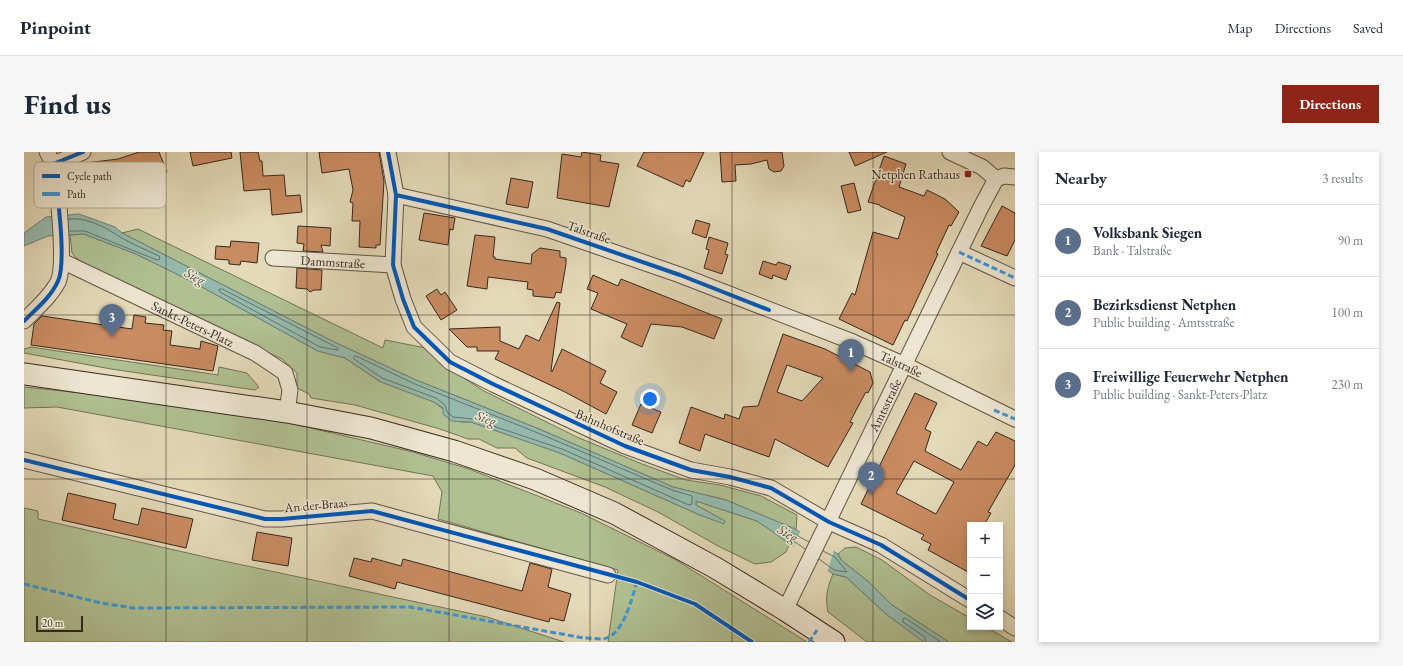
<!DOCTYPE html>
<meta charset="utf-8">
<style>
body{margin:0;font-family:"EB Garamond",serif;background:#f6f6f7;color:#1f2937}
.controls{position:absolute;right:12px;bottom:12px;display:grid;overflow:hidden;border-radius:0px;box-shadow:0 2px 6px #0003}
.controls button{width:36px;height:36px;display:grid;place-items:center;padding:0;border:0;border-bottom:1px solid #e0e1e3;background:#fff;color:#1f2937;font:20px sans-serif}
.scale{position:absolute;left:12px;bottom:10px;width:47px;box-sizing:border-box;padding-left:4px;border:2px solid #35291e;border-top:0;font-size:11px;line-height:14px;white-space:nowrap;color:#35291e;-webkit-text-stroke:3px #ede6d1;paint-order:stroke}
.you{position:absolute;left:626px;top:247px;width:14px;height:14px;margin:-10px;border:3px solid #fff;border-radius:50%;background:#1a73e8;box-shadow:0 0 0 6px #1a73e833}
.badge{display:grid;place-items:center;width:26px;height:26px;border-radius:50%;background:#8f2418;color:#fff;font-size:13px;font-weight:700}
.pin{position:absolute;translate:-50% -33px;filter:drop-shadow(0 1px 2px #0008)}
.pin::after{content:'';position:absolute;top:21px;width:14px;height:12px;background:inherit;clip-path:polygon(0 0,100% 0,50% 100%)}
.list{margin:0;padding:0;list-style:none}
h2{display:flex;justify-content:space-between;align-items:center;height:52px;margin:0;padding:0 16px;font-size:17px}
h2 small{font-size:13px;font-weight:400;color:#747a83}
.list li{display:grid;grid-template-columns:26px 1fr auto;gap:12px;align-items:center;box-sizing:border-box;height:72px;padding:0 16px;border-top:1px solid #e0e1e3}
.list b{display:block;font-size:15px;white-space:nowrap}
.list p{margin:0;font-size:13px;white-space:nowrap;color:#747a83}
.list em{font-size:13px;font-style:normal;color:#747a83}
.icon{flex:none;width:22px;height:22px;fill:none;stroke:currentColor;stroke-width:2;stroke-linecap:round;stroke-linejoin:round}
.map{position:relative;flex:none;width:991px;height:490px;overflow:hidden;border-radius:0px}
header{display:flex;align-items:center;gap:24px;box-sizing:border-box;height:56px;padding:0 20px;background:#fff;border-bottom:1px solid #e0e1e3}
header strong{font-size:19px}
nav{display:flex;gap:22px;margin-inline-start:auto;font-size:14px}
.intro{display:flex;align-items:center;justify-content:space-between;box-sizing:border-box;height:96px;padding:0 24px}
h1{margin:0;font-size:28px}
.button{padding:10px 18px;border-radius:0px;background:#8f2418;color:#fff;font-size:14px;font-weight:700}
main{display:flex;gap:24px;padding:0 24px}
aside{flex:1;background:#fff;border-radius:0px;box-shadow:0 2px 6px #0003}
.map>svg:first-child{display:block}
.green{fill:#b0c092;stroke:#727458}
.water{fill:#95baad;stroke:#6f8074}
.pier{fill:#e4d9b8}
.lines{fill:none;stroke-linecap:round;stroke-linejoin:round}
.shore{stroke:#657266;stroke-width:1}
.building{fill:#c88b62;stroke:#35291e;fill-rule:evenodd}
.street-casing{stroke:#615544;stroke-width:17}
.secondary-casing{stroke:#35291e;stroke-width:23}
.street{stroke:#ede6d1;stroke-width:15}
.secondary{stroke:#ede6d1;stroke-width:21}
.quiet{stroke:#3e96d5;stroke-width:3;stroke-dasharray:6 3;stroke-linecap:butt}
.cycleway-casing{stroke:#ede6d1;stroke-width:6}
.cycleway{stroke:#0057b8;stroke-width:4}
.grid{fill:none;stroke:#35291e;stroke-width:1;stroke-opacity:0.55}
.poi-dot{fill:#8f2418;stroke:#ede6d1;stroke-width:1.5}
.labels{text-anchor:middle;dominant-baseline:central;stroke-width:3;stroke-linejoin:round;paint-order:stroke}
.poi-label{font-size:13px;fill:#35291e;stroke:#ede6d1;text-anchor:end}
.street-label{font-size:13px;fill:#35291e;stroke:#ede6d1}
.water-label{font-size:14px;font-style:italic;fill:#4d4d42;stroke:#ede6d1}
.key{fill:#ede6d1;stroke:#b6ad9b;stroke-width:1}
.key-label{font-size:11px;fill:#35291e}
</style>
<header>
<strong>Pinpoint</strong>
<nav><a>Map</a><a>Directions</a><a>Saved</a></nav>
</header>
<div class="intro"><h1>Find us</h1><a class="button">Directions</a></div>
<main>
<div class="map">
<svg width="991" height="490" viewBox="0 0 991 490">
<rect width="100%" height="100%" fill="#e4d9b8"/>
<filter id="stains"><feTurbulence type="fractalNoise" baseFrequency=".005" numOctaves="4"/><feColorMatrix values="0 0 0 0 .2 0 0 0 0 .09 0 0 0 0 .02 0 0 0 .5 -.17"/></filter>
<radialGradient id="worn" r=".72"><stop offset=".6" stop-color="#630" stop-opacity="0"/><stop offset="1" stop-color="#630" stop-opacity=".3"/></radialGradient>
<path class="green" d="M114 77 359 196 361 188 402 196 415 210 460 239 553 285 618 312 662 328 696 333 737 344 773 363 772 378 702 348 649 335 515 277 392 228 310 190 98 81Z
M60 82 112 102 169 130 294 199 321 206 355 229 410 250 436 270H447L536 301 676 363 700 371 694 365 672 353V349L733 369 766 391 762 400 747 410 731 412 694 394 634 360 581 335 503 306 491 296H473L455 287H444L416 277 331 253 287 246 285 242 273 236V221L258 207 112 138 53 107 48 101 46 83Z
M7 195 194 223 195 215 223 221 235 235 231 238 87 217 0 201V197Z
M0 235 125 248 253 268 389 300 445 317 557 361 652 408 783 490H584L594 418 414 367 418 340 409 324 33 255 0 256Z
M0 356 14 359V367L190 407 463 465 540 490H0Z
M832 395 858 408 906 443 946 466V475H962L988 490H925L868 453 846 431 817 408 814 402 821 396Z
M809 422 822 425 862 462 901 490H843L804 460C801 446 803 436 809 422Z"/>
<path class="water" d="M55 62 91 75 98 81 310 190 392 228 515 277 649 335 702 348 726 358 769 376 814 402 817 408 846 431 868 453 925 490H901L897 488 862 462 822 425 809 422 733 369 672 349V353L701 369 700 372 676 363 536 301 447 270 428 269 419 262V256L410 250 357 230 321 206 294 199 169 130 112 102 60 82 24 84 0 94V81L22 65Z"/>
<path class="pier" d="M777 378 810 398 803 421 769 395Z"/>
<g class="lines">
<path class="shore" d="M44 67C63 65 81 75 96 85 108 92 122 98 135 104L136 107 133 108 61 79H45
M198 137 314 196V198L296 195 196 140 195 138Z
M332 204 391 232 514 281 648 338 668 344V352L665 353 538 297 448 267 429 265 423 260 421 253 412 246 358 226 330 207V205Z
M781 397 757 380V377L759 376 785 390
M795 407 810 418 823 420 811 405 799 399
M902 490 901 485 879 470V467L881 466 917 490"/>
</g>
<path class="building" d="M115 0H135L143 20 120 29 121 32 108 37 70 42 69 28 55 30 53 12 94 7Z
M166 0H207L208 6 169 14Z
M216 0H234L236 9H238L239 24 260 23 262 44 276 43 278 60 248 63 246 37 220 39Z
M295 0H355L360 29 356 93H352V96L335 95 336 69H328L329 51 326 50 329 38 325 17 298 21Z
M558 0 577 3 576 9 595 12 585 55 533 46 538 2 557 5Z
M620 0H680L666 30 662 28 659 35 613 14Z
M696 0H758L760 14 757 19 750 20 745 17 743 8 727 12 711 13 712 29 698 30Z
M825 0H863L831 14Z
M860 4 882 12 875 35 900 44 903 38 921 47 935 60 927 74 925 73 912 101 914 102 883 169 881 168 869 193 815 167 828 141 831 143 849 80 874 87 881 65 856 54V53L844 50Z
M487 26 509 30 504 56 482 52Z
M830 31 837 58 824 61 817 34Z
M978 54 991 61V88L983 104 957 94Z
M400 61 431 66 429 78 426 77 424 93 395 88Z
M672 68 686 72 682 86 668 81Z
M274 74 307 76 306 94 297 93 299 100 279 99 280 92 273 91Z
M451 83 471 85 469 105H471V107L507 112 508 102 516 96 536 99V105L542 106V112L537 141 532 140 530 146 509 144V138L503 137 504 130 464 125 463 137 443 134Z
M685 85 704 91 701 102 704 103 698 122 680 116 685 98 682 97Z
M207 89 235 91 233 111 217 109 216 113 205 112V108L191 107 192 94 206 95Z
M739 109 752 113 754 110 767 114 762 128 749 123 748 127 735 122Z
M273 116 298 118 297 138H290L286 140 283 137 272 136Z
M569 123 594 134 597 127 698 167 690 187 658 175 627 172 618 195 605 189 597 185 603 172 567 157 574 141 563 137Z
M413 137 417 143 421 140 433 158 417 168 402 144Z
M533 150 536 151 527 219 528 220 538 197 582 219 576 231 593 240 582 262 541 240 471 207 475 199H453V195H443L425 177 476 175V189L495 197 502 183 515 189Z
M110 163 122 165 121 171 140 173 139 178 148 179 146 193 176 197 177 189 194 194 189 219 7 193 10 172 18 164 108 177Z
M759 182 801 197 846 220 849 231 844 241 842 240 838 247 826 270 829 271 804 315 751 287 745 305 681 282 676 299 655 291 667 255 700 267 701 262 715 267 719 255 734 254ZM763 213 799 226 778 249 753 240Z
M891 241 913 251 901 277 907 280 901 299 937 318 954 289 963 294 972 280 991 289V313L964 360 967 361 960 373H946V421L904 398 907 392 897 387 900 383 837 352ZM890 309 930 330 912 362 872 341Z
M617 252 637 260 628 281 608 273Z
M44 341 92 352 89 367 114 373 118 356 169 367 162 396 38 368Z
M233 380 268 386 264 414 228 408Z
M330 406 347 410 348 406 377 414 379 407 498 439 506 411 528 417 524 435 547 442 540 469 526 466 525 470 373 430 371 437 325 424Z"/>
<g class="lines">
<g class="street-casing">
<g id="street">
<path d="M364 0 372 43 369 113 379 147 390 175 426 210 469 232 601 294 667 318 706 325 747 336 805 370 857 393 946 448"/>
<path d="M926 0 958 15 972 27 980 24 991 25"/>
<path d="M29 12 59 0"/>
<path id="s1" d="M372 43 523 77 656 123 829 190 881 213 991 267"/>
<path d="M935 100 991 126"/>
<path id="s2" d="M249 106 369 113"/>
<path id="s3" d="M38 109 231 201 261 221 266 238 263 260"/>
<path d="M0 169C12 157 26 145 34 130 42 113 34 34 29 14 28 9 26 5 23 0"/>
<path d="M0 308 241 367H258L348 359 584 423"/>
<path id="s4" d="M761 458 957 55 972 27"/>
<path d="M976 466 991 476"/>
</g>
</g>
<g class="secondary-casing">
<path id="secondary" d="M0 222 263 260 347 276 430 299 511 327 590 361 690 415 761 458 810 490"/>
</g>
<use href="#street" class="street"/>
<use href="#secondary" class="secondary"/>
<path class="quiet" d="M935 100 991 126
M970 258 991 267
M0 432 77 451 109 456 386 455 560 486C566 486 573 487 579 487 600 483 607 448 613 430
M785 490 793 478"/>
<g class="cycleway-casing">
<path id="cycleway" d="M364 0 372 43 369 113 379 147 390 175 426 210 469 232 601 294 667 318 706 325 747 336 805 370 857 393 946 448
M372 43 523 77 656 123 745 158
M0 169C12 157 27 145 34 129 43 110 33 35 29 12L59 0
M0 308 241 367H258L348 359 613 430 671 452 728 490"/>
</g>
<use href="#cycleway" class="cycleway"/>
</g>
<path class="grid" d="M142 0V490M283 0V490M425 0V490M566 0V490M708 0V490M849 0V490M0 163H991M0 327H991"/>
<rect class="poi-dot" x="940" y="18" width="8" height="8" rx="2"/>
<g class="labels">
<g class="poi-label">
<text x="936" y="22">Netphen Rathaus</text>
</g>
<g class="street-label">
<text transform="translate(565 80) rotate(19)">Talstraße</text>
<text stroke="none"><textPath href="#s2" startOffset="60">Dammstraße</textPath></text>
<text stroke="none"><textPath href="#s3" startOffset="145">Sankt-Peters-Platz</textPath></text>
<text stroke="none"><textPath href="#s1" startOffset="534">Talstraße</textPath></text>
<text stroke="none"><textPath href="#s4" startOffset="228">Amtsstraße</textPath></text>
<text transform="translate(586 275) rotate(23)">Bahnhofstraße</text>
<text transform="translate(292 353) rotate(-5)">An der Braas</text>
</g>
<g class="water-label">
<text transform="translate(171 124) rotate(28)">Sieg</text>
<text transform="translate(462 266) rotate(20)">Sieg</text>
<text transform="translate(764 381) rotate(31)">Sieg</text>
</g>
</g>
<rect x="10" y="10" width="132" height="46" rx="6" class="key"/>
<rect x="18" y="22" width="18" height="4" fill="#0057b8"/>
<rect x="18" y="40" width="18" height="4" fill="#3e96d5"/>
<g class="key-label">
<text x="43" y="28">Cycle path</text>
<text x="43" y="46">Path</text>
</g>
<rect width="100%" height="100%" filter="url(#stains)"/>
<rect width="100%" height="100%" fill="url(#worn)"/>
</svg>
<div class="controls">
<button>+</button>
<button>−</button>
<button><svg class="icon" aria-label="layers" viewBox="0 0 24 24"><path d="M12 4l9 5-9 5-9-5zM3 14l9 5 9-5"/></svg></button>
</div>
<div class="scale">20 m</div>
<div class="you"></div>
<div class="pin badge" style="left:827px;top:220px;background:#5c6f8a">1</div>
<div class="pin badge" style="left:847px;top:343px;background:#5c6f8a">2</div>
<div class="pin badge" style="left:88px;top:185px;background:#5c6f8a">3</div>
</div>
<aside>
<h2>Nearby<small>3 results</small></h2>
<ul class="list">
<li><span class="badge" style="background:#5c6f8a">1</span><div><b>Volksbank Siegen</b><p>Bank · Talstraße</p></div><em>90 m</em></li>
<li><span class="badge" style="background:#5c6f8a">2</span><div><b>Bezirksdienst Netphen</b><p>Public building · Amtsstraße</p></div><em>100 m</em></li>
<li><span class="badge" style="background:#5c6f8a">3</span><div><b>Freiwillige Feuerwehr Netphen</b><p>Public building · Sankt-Peters-Platz</p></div><em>230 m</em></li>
</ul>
</aside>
</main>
